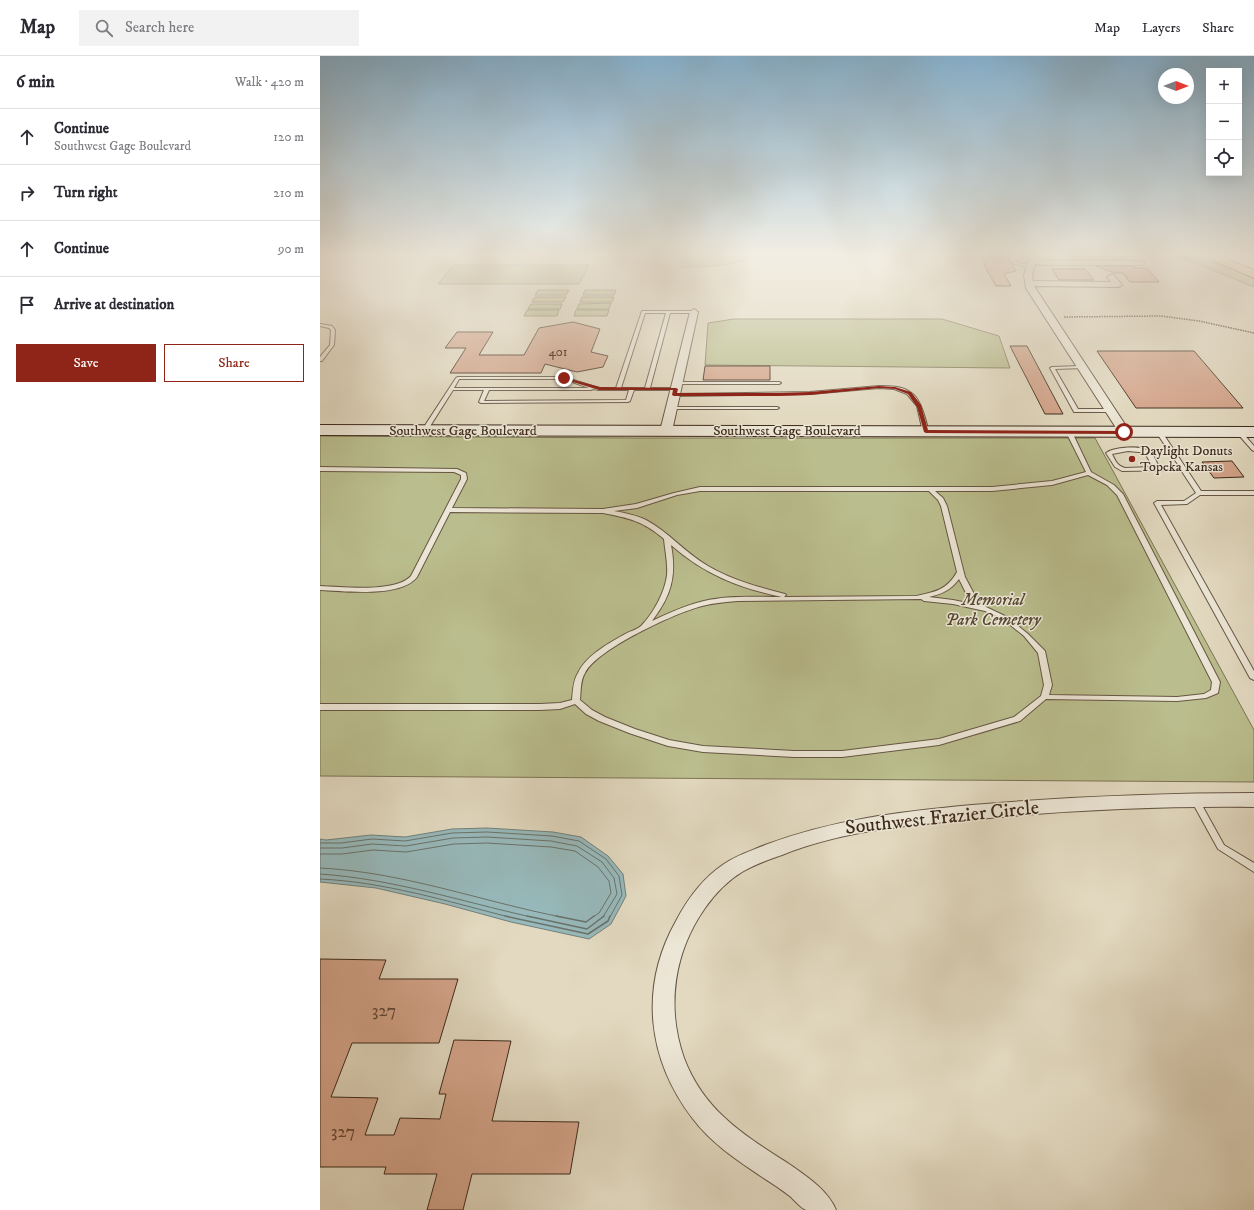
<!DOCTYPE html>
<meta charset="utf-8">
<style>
body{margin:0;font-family:"IM FELL DW Pica",serif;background:#f2f2f3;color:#2b2b33}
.controls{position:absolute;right:12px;top:12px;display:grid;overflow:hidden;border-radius:0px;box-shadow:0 4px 16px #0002}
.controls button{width:36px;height:36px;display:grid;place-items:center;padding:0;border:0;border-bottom:1px solid #e1e1e2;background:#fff;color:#2b2b33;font:20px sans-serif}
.compass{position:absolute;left:838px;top:12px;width:36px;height:36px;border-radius:50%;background:#fff;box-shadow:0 4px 16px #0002;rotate:90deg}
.stop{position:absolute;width:12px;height:12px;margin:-9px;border:3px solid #8f2418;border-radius:50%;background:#fff}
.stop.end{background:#8f2418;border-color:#fff;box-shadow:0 1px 4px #0008}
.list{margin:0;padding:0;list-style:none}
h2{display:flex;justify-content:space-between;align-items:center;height:52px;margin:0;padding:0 16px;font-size:17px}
h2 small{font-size:13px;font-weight:400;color:#7c7c81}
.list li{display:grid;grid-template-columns:26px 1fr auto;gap:12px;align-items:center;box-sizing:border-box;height:56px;padding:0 16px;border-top:1px solid #e1e1e2}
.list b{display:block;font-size:15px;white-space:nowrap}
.list p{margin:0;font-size:13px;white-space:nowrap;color:#7c7c81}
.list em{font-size:13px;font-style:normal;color:#7c7c81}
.actions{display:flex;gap:8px;padding:12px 16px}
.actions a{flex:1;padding:9px 0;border:1px solid #8f2418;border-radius:0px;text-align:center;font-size:14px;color:#8f2418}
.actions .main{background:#8f2418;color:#fff}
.icon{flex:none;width:22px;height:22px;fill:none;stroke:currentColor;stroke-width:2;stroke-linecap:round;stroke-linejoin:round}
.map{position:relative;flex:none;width:934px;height:1154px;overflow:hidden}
header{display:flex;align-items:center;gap:24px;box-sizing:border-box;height:56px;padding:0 20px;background:#fff;border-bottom:1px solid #e1e1e2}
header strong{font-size:19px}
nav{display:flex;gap:22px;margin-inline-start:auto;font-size:14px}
.search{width:280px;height:36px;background:#f2f2f3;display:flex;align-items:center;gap:10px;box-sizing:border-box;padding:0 14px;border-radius:0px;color:#7c7c81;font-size:15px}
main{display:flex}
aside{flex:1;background:#fff}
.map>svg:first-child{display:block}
.green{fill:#babd8d;stroke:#7c7454}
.water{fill:#97b9bb;stroke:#73807b}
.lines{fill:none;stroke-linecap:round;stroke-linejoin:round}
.shore-far1{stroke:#6a726a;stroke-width:1}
.shore{stroke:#6a726a;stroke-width:1.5}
.building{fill:#d4a48a;stroke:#3d2a1a}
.lane-casing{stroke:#665644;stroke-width:2}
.street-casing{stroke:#665644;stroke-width:2}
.secondary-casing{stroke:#3d2a1a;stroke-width:2}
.highway-casing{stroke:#3d2a1a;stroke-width:2}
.path{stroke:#3d2a1a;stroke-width:1.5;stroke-dasharray:1.5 1;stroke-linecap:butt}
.lane{fill:#ece6d6;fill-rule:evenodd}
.street{fill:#ece6d6;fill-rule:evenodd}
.secondary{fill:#ece6d6;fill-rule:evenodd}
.highway{fill:#e1bc80;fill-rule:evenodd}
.route{fill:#8f2418}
.poi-dot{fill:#8f2418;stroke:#ece6d6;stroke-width:1.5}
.labels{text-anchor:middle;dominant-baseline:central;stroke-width:3;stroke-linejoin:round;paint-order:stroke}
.far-number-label{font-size:13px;fill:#634836}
.far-street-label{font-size:14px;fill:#3d2a1a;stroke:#ece6d6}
.far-poi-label{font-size:14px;fill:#3d2a1a;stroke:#ece6d6;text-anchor:start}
.park-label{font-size:17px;font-style:italic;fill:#564731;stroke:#ece6d6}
.near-number-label{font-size:18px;fill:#634836}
.near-street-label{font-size:20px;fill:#3d2a1a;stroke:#ece6d6}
</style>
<header>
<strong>Map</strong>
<div class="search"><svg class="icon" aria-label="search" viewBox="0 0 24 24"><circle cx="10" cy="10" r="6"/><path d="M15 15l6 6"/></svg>Search here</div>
<nav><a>Map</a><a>Layers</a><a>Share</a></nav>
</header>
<main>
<aside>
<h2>6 min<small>Walk · 420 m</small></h2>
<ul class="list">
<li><svg class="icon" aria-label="ahead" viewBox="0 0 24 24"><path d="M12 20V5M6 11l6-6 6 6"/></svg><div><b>Continue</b><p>Southwest Gage Boulevard</p></div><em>120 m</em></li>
<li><svg class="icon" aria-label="right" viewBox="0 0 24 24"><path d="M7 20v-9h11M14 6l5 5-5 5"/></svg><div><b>Turn right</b></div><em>210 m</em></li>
<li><svg class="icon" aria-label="ahead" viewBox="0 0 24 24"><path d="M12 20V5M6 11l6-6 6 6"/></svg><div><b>Continue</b></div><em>90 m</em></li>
<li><svg class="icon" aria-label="arrive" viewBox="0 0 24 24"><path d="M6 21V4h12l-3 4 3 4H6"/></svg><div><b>Arrive at destination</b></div></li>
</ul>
<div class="actions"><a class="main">Save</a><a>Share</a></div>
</aside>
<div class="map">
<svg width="934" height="1154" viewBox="0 0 934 1154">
<rect width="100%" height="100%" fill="#e2d9c0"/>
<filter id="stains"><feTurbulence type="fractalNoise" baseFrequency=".005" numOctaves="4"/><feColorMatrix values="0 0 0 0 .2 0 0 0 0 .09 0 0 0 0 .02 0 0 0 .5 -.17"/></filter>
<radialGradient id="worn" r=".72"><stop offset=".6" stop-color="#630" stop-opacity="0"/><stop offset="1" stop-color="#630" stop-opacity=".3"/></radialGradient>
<path class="green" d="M363 200H435C412 211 385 211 360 211Z
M858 200H885L934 222V231Z
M133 209H269L259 228H118Z
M218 234H249L246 239H215Z
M265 234H296L294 239H263Z
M215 241H246L243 246H212Z
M262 241H294L292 246H260Z
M291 247 289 253H257L259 248Z
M211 248H242L240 253H208Z
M207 254H239L237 260H204Z
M256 254H289L287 260H254Z
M414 263H622L679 280 690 312 385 309 388 267Z
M0 380 315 382H775L934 674V726L0 720Z"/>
<path class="water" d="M167 772 233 776 261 781 288 800 303 818 306 840 291 868 269 883 191 866 125 848 56 832 0 826V783L6 784 51 779 85 781 132 773Z"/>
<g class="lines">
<path class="shore-far1" d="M0 787H21L52 783 85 785 132 777 167 776 232 780 259 785 286 803 299 820 302 839 290 861
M0 792H22L52 788 86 790 133 782 167 781 231 785 257 790 282 806 294 822 297 838 283 861
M0 798H22L53 794 86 796 134 788 167 787 231 791 255 795 278 811 289 825 291 837 279 857 273 861
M0 812C83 816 160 845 241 861
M0 818C73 823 140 845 211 861
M0 823C65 826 126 845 189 861"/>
<path class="shore" d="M185 860 268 878 288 865 290 860
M207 860 267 873 284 860
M236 860 266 866 274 860"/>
</g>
<path class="building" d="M661 200H687L696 215 684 218 691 230H676L664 209H666Z
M750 200H804L807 204H757L750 201Z
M776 210H813L814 212H827L839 226H810L803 217H794Z
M732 213H765L774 224H739Z
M253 266 280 273 271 296 288 300 283 311 257 316 225 308 221 317H130L146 292H125L137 276H173L159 299H204L219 272Z
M690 290H707L743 358H725Z
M777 295H874L923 352H816Z
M385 310H450V324H383Z
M912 405 924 421 894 422 882 406Z
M0 903 66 904 59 923H138L119 987H32L11 1041 58 1042 45 1079H74L80 1062 120 1063 126 1038H119L134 984 191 985 172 1065 259 1066 250 1118H152L143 1154H107L117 1118H64L66 1111H0Z"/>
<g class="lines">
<g class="lane-casing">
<path id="lane" d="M689 200H693L696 206 713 210 711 211 694 208Z
M322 255H374L376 256 374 257H350L330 332H358V334H314L310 345 308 346 161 347 159 346 164 334H133L107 375H103L102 374 136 322 138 321H244L279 332H296ZM325 257H346L325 332H301ZM139 323H244L269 332H134ZM273 333 279 334H309L306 344 164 345 169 334H271Z
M0 268 12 270 15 274 14 289 2 305H0V301L10 289 11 274 9 272 0 270Z
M761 310 763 311V312L735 313 758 353H790L792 354V356H754L730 312 732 311Z
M355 326H459L461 327 459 328H357L355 327Z
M559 330C569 330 582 330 590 336 602 343 605 364 609 376L608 377 606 378 603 376 597 350 587 338 574 333 559 332 490 338 354 340 352 339 354 338 490 336Z
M350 351H457L459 352 457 353H350Z
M749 374 752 376 771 416 794 429 803 438 900 626 898 637 886 642 857 645 726 643 700 665 619 689 522 701H474L383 696 348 690 309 677 279 665 266 658 255 648 240 653 220 654H0V648H220L240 647 252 644C253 634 253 625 258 617 266 599 291 586 307 577 311 575 318 573 321 570 333 558 345 536 347 519 348 507 345 495 344 483 323 465 309 462 283 457L130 456 97 521C81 542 25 535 0 534V530C23 531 75 537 91 520L141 423V419L134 416 0 415V411L137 413 146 417 147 423 132 452 283 453 316 448 354 437 380 431H672L732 425 766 416 746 376ZM768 419 787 429 797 439 892 626 891 634 884 638 857 641 729 639 732 629 725 595 708 578 687 561 666 551 665 549 654 538 645 521 627 450 623 442 615 435H672L732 429ZM380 435H609L618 444 621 450 637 516C627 534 615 536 596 540L464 541 466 539 465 538C438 531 412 524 388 510 365 497 349 476 326 464 316 459 305 457 294 455L317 452 357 439ZM351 489C384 518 419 532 462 541 436 541 409 539 384 545 366 549 349 557 332 565 351 540 357 520 351 489ZM639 523 646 537 657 549 633 544 609 541C622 538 631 534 639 523ZM601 543 604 545 633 548 665 555 683 563 704 580 718 597 724 629 721 640 694 661 619 683 522 695H474L383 690 349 684 315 673 285 661 272 654 260 644C261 635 260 625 265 617 277 593 355 557 382 550 394 547 406 546 418 545Z
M839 374 842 376 881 435H934V439H880L867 448 841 449 934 615V624L930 622 834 447 837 445H864L876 437 861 414 802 415 795 411 786 397C793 391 821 389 829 395 834 398 836 406 839 411L859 410 836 376ZM808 395 819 396 825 397 833 411 805 412C797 410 795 404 792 398Z
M919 374 921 375 934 390V395L932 394 917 377 916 376Z
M875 741 878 742 904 789 934 807V816L898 793 871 744 872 742Z"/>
</g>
<g class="street-casing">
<path id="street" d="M710 200H718L717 203 727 205H821L825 207 821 209H727L715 208 712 219 713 225 791 226 787 221 791 219H794L802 229 798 231 714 230 810 376 808 378H800L706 232 704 219Z
M374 253 378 256 352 375 346 378 340 375 370 256Z
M934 737V751C842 750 750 754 658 763 591 769 524 774 462 799 448 804 435 808 422 816 407 825 395 838 385 852 354 896 346 951 364 1002 384 1055 424 1079 469 1108 486 1120 508 1134 516 1154 509 1154 492 1154 486 1154 481 1152 475 1145 471 1141 462 1134 452 1127 442 1121 417 1104 391 1087 373 1063 327 1003 319 931 356 865 368 842 383 822 404 808 417 799 431 795 445 789 515 763 578 756 652 749 746 741 840 737 934 737Z"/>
</g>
<g class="secondary-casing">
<path id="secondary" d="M0 369 934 371V381L0 379Z"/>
</g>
<g class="highway-casing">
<path id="highway" d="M885 200H900L934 214V222L887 202Z"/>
</g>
<path class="path" d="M744 261 841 260 879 265 934 277"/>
<use href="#lane" class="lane"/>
<use href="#street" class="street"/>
<use href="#secondary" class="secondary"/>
<use href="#highway" class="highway"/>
</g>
<linearGradient id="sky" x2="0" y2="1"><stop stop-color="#87b6d6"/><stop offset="0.55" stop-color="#f2eee3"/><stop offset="1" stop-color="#f2eee3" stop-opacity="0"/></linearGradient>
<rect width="934" height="361" fill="url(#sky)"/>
<path class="route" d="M243 321 280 331 356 332 358 333 357 337H458L490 336 559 330 575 331 591 336 601 349 608 374 804 375 806 376 804 378 606 377 604 376 597 351 588 338 575 333 559 332 490 339 458 340H354L352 339 353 334H279L243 323Z"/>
<circle class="poi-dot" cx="812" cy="403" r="4"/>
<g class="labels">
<g class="far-number-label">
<text x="238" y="296">401</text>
</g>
<g class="far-street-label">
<text x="143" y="375">Southwest Gage Boulevard</text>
<text x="467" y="375">Southwest Gage Boulevard</text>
</g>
<g class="far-poi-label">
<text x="820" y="395">Daylight Donuts<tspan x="820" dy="16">Topeka Kansas</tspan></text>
</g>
<g class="park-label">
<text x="673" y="544">Memorial<tspan x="673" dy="20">Park Cemetery</tspan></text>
</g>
<g class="near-number-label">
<text x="64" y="955">327</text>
<text x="23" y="1076">327</text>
</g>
<g class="near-street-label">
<text transform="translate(622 762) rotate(-6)">Southwest Frazier Circle</text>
</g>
</g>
<rect width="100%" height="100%" filter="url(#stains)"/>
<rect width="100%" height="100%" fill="url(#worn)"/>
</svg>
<div class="controls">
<button>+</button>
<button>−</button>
<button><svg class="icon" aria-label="locate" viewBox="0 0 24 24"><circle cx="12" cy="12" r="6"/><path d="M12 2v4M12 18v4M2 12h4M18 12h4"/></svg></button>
</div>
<svg class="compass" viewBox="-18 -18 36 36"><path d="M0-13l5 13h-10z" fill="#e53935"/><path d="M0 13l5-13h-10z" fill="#7c7c81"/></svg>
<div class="stop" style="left:804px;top:376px"></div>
<div class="stop end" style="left:244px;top:322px"></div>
</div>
</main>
